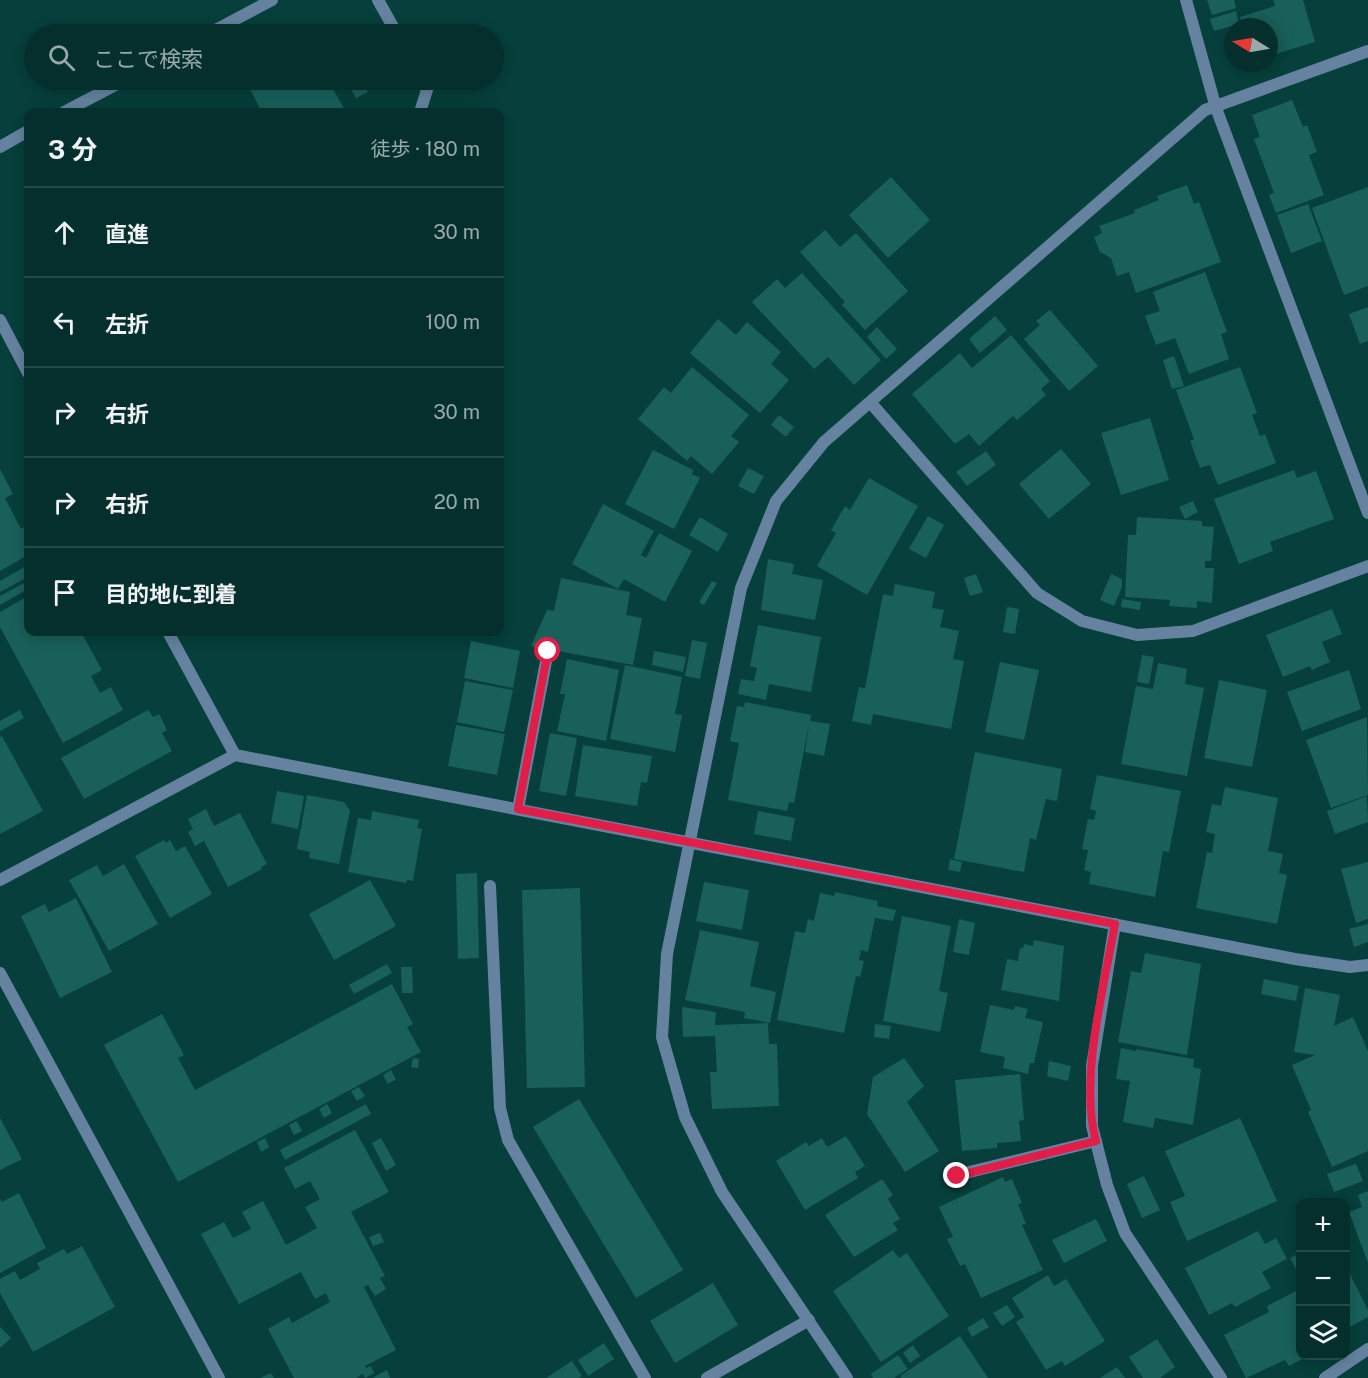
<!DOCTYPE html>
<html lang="ja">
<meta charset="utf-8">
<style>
body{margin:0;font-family:"Public Sans","Noto Sans JP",sans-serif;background:#0d3734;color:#f1f3f6}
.controls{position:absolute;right:18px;bottom:18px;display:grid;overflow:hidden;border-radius:12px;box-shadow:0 3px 15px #0003}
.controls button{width:54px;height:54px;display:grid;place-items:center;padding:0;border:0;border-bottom:2px solid #254a48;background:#042f2c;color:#f1f3f6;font:30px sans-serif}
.compass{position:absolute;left:1224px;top:18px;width:54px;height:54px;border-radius:50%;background:#042f2c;box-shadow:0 3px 15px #0003;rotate:281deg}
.stop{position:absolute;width:18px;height:18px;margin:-14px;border:4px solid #e11d48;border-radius:50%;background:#fff}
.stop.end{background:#e11d48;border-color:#fff;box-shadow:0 2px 6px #0008}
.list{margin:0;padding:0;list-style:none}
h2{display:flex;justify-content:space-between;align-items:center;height:78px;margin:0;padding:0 24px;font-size:26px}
h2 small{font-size:20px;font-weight:400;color:#97a9a9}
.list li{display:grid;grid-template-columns:39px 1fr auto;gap:18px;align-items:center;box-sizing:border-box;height:90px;padding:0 24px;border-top:2px solid #254a48}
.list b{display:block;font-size:22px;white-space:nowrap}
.list em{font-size:20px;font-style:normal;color:#97a9a9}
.icon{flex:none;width:33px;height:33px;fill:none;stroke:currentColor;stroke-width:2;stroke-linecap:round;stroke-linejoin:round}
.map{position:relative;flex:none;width:1368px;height:1378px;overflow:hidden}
.search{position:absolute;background:#042f2c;box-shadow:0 3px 15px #0003;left:24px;top:24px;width:480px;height:66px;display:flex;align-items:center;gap:15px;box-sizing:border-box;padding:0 21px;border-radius:33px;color:#97a9a9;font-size:22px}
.panel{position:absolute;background:#042f2c;box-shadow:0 3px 15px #0003;left:24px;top:108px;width:480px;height:528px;border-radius:12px}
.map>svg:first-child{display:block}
.building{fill:#19605b}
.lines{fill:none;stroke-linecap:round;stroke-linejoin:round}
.service{stroke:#6583a1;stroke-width:12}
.minor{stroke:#6583a1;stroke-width:12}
.tertiary{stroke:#6583a1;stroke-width:12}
.route{stroke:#e11d48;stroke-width:8}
</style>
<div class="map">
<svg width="1368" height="1378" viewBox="0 0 1368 1378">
<rect width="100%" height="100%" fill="#063f3b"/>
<path class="building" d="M1207 0H1234L1236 8 1212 15Z
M1273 0H1303L1315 42 1269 56V27H1243L1240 17 1275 6Z
M1236 11 1239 24 1214 31 1210 19Z
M299 27 303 34H286Z
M245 80H328L346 112H262Z
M346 80H361L368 92 356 98Z
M1292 100 1303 127 1307 125 1317 152 1309 155 1324 195 1276 213 1269 195 1274 193 1254 139 1260 137 1252 115Z
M891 177 930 220 888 258 849 215Z
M1187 185 1194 204 1199 202 1221 262 1136 293 1129 272 1117 276 1111 258 1100 252 1094 237 1102 233 1099 226 1135 213 1134 210 1159 200 1157 196Z
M1368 187V286L1344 295 1312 208Z
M1308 204 1322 241 1291 253 1277 215Z
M825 230 840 247 856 233 908 291 865 330 842 305 845 302 800 252Z
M1205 272 1227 332 1221 334 1229 359 1189 374 1175 338 1156 345 1145 316 1160 311 1153 292Z
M802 273 881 360 854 385 828 357 814 369 752 302 777 279 785 288Z
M1368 307V341L1360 344 1349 314Z
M1050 310 1098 366 1069 391 1024 339 1040 325 1036 321Z
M995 316 1007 330 980 353 969 339Z
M718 319 736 335 747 322 781 352 771 364 789 380 760 413 690 353Z
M877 327 897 349 886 359 867 337Z
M1011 335 1050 381 1041 389 1046 395 1017 420 1013 416 979 446 969 434 955 444 912 394 960 353 972 368Z
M1174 356 1184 386 1172 389 1163 360Z
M692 367 749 415 731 436 739 442 712 474 691 456 687 461 638 419 664 387 671 393Z
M1240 367 1257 413 1252 415 1260 436 1265 434 1276 463 1218 485 1210 465 1200 468 1190 441 1194 439 1176 390Z
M779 415 794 427 786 437 771 425Z
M1150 418 1169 480 1121 495 1101 433Z
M1061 449 1091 484 1049 519 1019 484Z
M653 450 693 470 692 474 700 478 674 529 625 504Z
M986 451 996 465 967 486 956 472Z
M748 468 764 476 754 494 738 486Z
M0 469 13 494 5 498 21 529 28 525V555L0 571Z
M1294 470 1297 478 1316 471 1334 519 1270 542 1273 551 1239 564 1214 499Z
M869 478 918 506 867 595 817 566 836 533 831 530 845 506 850 510Z
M1193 501 1198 512 1185 519 1179 507Z
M603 504 654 531 641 555 646 558 659 533 692 551 665 602 624 579 618 589 572 564Z
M928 516 944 525 926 558 909 549Z
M700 517 728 534 718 552 689 535Z
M1137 517 1202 521V526L1214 527 1211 561H1205V568H1214L1212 603 1197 601V608L1169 606 1170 600 1125 597 1128 535H1136Z
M768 559 794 564 792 574 823 580 815 620 761 610Z
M28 565V577L0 592V581Z
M976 574 983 592 970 596 964 578Z
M1111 574 1122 579V587L1114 606 1100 600Z
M561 578 630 592 626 615 642 618 633 665 531 646 547 610 554 611Z
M28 581V589L0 605V596Z
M712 581 717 583 704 605 699 602Z
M895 584 935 592 932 608 944 610 940 627 959 631 953 659 964 661 951 729 873 714 871 725 852 721 859 687 865 688 883 594 893 596Z
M28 596V632H81L102 670 91 676 100 693 111 687 123 710 63 743 0 627V612Z
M1122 599 1141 602 1140 610 1121 607Z
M1007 607 1019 609 1015 634 1003 632Z
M1332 609 1342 634 1322 642 1330 662 1312 670 1310 666 1283 677 1266 635Z
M758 625 821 637 811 692 769 684 766 700 738 694 741 679 754 681 757 668 750 666Z
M692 640 707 643 700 679 685 676Z
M471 641 520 651 513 688 464 678Z
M654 651 686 657 683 672 652 665Z
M1142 655 1154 657 1149 684 1137 682Z
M567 659 619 670 606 741 557 731 565 694H560Z
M1000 662 1039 670 1024 740 985 732Z
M1158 663 1187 669 1185 684 1204 688 1187 776 1121 764 1136 686 1153 689Z
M625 665 682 677 675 714 682 715 675 752 610 739Z
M1349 670 1361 709 1302 731 1287 692Z
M1219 680 1267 690 1252 767 1204 758Z
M465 681 513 690 504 732 457 722Z
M745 702 811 715 810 721 830 724 824 756 805 752 809 724 794 803 789 802 787 811 728 800 739 743 730 741 737 706 744 707Z
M20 710 24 718 0 731V721Z
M148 710 153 717 159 714 167 730 162 733 172 751 84 799 61 758Z
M1367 717 1368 795 1331 808 1306 740Z
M456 725 505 734 497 775 448 766Z
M550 733 577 738 566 796 539 791Z
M2 736 43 811 0 834V737Z
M583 745 652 756 647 783 641 782 637 806 575 796Z
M975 752 1062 769 1057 801 1046 799 1036 840 1030 838 1024 872 954 859Z
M1097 775 1181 791 1169 852 1163 851 1155 897 1089 884 1091 872 1084 870 1088 850 1082 849 1088 819 1094 820 1096 811 1090 809Z
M1225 787 1278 798 1268 851 1283 854 1279 873 1287 875 1277 924 1196 908 1207 852 1212 853 1215 834 1206 832 1212 804 1221 806Z
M277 791 304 796 298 829 271 823Z
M307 795 344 802 350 811 339 864 309 858 310 852 297 849Z
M1367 796 1368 822 1335 834 1327 811Z
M206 809 214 826 240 813 267 864 261 867 262 869 228 887 204 841 195 846 188 832 193 829 188 819Z
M372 811 419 820 417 828 422 829 413 881 407 880 406 883 348 872 358 818 371 820Z
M758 811 795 818 791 841 754 834Z
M164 840 166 843 170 840 176 851 185 846 212 894 170 918 135 856Z
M950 859 962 862 960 872 948 870Z
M1368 862V919L1356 923 1341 869Z
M124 864 158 924 109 951 69 880 97 865 103 876Z
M477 873 479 958 458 959 456 874Z
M370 880 396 926 334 960 309 914Z
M704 882 749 890 742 930 696 921Z
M580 888 585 1087 527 1088 522 890Z
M835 892 878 901 877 906 896 910 893 921 875 918 868 952 861 950 859 960 864 961 860 977 856 976 844 1033 777 1020 795 931 805 933 808 919 814 921 820 893 834 896Z
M76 898 112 972 60 998 21 916 45 904 49 912Z
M902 916 951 926 939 991 948 993 940 1032 883 1021Z
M959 919 975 923 969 955 953 952Z
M1368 924V942L1354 947 1349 929Z
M700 930 759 942 750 986 776 992 770 1023 744 1018 745 1012 685 1000Z
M1034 940 1064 946 1059 1001 1001 990 1007 959 1018 961 1020 948H1023L1024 944 1033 946Z
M1145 953 1201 964 1187 1055 1118 1042 1131 971 1141 973Z
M387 964 392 973 354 994 349 985Z
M401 967H412L413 993H402Z
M1264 979 1299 986 1296 1001 1261 994Z
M392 984 413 1024 407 1027 421 1052 178 1182 104 1045 162 1014 184 1055 178 1058 195 1090Z
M1305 988 1340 995 1334 1026 1353 1017 1368 1051V1151L1332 1167 1308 1112 1311 1110 1292 1065 1315 1055 1294 1052Z
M990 1005 1014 1010 1015 1006 1028 1009 1025 1018 1043 1022 1034 1063H1030L1028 1074 1003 1068 1005 1057 980 1052Z
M682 1007 716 1012 715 1025 768 1023 769 1044H777L779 1106 712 1109 710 1072H717L715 1036 683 1037Z
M875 1024 891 1026 889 1039 874 1037Z
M1121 1048 1136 1051V1049L1194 1059 1193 1067 1201 1069 1193 1125 1155 1118 1153 1128 1123 1122 1130 1081 1116 1079Z
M413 1058 419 1059 418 1068 411 1067Z
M904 1058 924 1086 907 1102 939 1151 905 1172 867 1114 873 1077Z
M1049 1061 1071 1066 1068 1081 1047 1076Z
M391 1070 396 1079 388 1084 383 1075Z
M1020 1074 1024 1120 1019 1121 1021 1141 997 1143V1148L962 1151 955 1080Z
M359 1087 365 1096 357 1101 351 1091Z
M579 1099 683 1270 636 1298 533 1127Z
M327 1104 332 1113 324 1118 319 1109Z
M366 1104 371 1114 285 1160 280 1150Z
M0 1118 22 1159 0 1170Z
M1240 1118 1277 1201 1187 1241 1170 1202 1185 1196 1165 1151Z
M297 1121 302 1131 294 1135 289 1125Z
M355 1130 389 1192 351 1212 385 1276 380 1278 386 1289 375 1296 368 1285 364 1287 396 1350 365 1366 366 1368 371 1366 374 1373 365 1378 363 1374 356 1378H294L268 1329 289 1317 292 1323 330 1302 326 1293 315 1299 301 1272 239 1304 201 1234 224 1222 233 1238 251 1229 242 1212 263 1201 286 1245 317 1228 305 1207 320 1199 310 1181 295 1189 284 1168Z
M846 1136 865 1166 855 1172 858 1178 805 1210 776 1161 806 1142 809 1146 822 1138 827 1147Z
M265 1138 269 1147 261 1152 257 1142Z
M381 1138 396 1165 386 1171 372 1143Z
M1356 1164 1363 1181 1334 1192 1327 1174Z
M1144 1176 1160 1210 1142 1218 1127 1184Z
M1003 1177 1005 1182 1012 1179 1022 1203 1018 1204 1026 1224 1022 1225 1043 1270 981 1298 965 1264 960 1266 947 1239 953 1237 939 1207Z
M882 1179 893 1195 888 1199 900 1219 893 1223 898 1230 854 1257 825 1215Z
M1368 1191V1263L1349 1212 1362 1207 1358 1195Z
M19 1193 46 1248 0 1273V1199L2 1202Z
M1096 1219 1107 1241 1064 1263 1052 1240Z
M1258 1231 1265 1244 1276 1238 1287 1259 1262 1272 1271 1288 1235 1307 1232 1303 1209 1315 1185 1268Z
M380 1233 384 1242 373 1246 369 1237Z
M82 1246 115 1307 33 1352 0 1293V1279L15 1271 20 1280 40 1269 37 1263 64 1249 67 1254Z
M893 1250 899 1258 907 1253 949 1316 881 1362 833 1291Z
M1300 1253V1277L1290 1258Z
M1346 1266 1368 1310V1317L1346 1329Z
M1048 1275 1054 1286 1066 1279 1105 1341 1065 1366 1062 1361 1046 1370 1016 1322 1024 1317 1012 1298Z
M713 1283 738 1325 675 1363 650 1321Z
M1300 1289V1356H1308L1289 1366 1285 1360 1246 1378 1224 1335 1269 1312 1267 1306Z
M1007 1305 1015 1317 1002 1326 993 1313Z
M983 1318 989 1327 972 1337 967 1328Z
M0 1327 11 1338 0 1348Z
M960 1336 988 1378H902L900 1376Z
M1157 1339 1175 1367 1160 1378H1143L1129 1357Z
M604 1343 614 1359 588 1376 578 1360Z
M913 1345 920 1356 910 1363 903 1353Z
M898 1355 908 1369 894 1378H873L871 1374Z
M572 1361 582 1376 578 1378H546Z
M1117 1367 1125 1378H1100Z
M387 1370 390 1378H372Z
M271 1373 274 1378H260Z"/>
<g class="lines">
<path class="service" d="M490 886 500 1108 508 1140 645 1378
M707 1378 809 1320"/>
<path class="minor" d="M378 0 397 34
M1186 0 1216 108 1368 513
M208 34 272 0
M64 112 125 80
M420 112 427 90 421 80
M0 147 28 131
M0 320 28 373
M870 402 1037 593 1082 621 1137 635 1193 631 1368 566
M168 632 235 755
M518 809 548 651
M0 880 235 755 1295 959 1350 967 1368 965
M1115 924 1092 1066V1126L1107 1185 1125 1233 1221 1378
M957 1175 1096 1141
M847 1378 722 1192 685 1117 662 1037 667 954 741 588 776 501 824 442 1205 110 1368 51
M1325 1378 1368 1349"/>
<path class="tertiary" d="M0 973 219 1378"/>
</g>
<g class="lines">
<path class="route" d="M548 651 518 809 1115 924C1104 986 1079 1081 1096 1141L957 1176"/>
</g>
</svg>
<div class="controls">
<button>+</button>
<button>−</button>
<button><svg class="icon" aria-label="layers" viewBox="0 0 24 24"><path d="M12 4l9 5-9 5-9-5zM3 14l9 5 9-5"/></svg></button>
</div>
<svg class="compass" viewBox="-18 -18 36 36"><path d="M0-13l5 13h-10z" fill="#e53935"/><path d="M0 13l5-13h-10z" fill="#97a9a9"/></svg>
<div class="stop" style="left:548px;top:651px"></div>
<div class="stop end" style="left:957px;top:1176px"></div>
<div class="search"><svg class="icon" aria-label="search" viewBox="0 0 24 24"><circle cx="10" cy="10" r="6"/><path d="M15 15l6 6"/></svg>ここで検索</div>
<section class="panel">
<h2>3 分<small>徒歩 · 180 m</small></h2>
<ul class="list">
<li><svg class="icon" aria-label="ahead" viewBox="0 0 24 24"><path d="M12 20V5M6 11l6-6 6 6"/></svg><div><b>直進</b></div><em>30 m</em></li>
<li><svg class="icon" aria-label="left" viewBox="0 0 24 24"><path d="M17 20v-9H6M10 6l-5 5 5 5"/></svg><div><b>左折</b></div><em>100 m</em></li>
<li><svg class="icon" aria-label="right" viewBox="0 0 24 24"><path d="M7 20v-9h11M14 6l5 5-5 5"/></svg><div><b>右折</b></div><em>30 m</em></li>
<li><svg class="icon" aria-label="right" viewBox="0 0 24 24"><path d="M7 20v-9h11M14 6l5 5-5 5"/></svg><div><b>右折</b></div><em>20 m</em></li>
<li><svg class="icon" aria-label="arrive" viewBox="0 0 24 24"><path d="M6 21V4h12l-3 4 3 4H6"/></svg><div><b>目的地に到着</b></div></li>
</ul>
</section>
</div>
